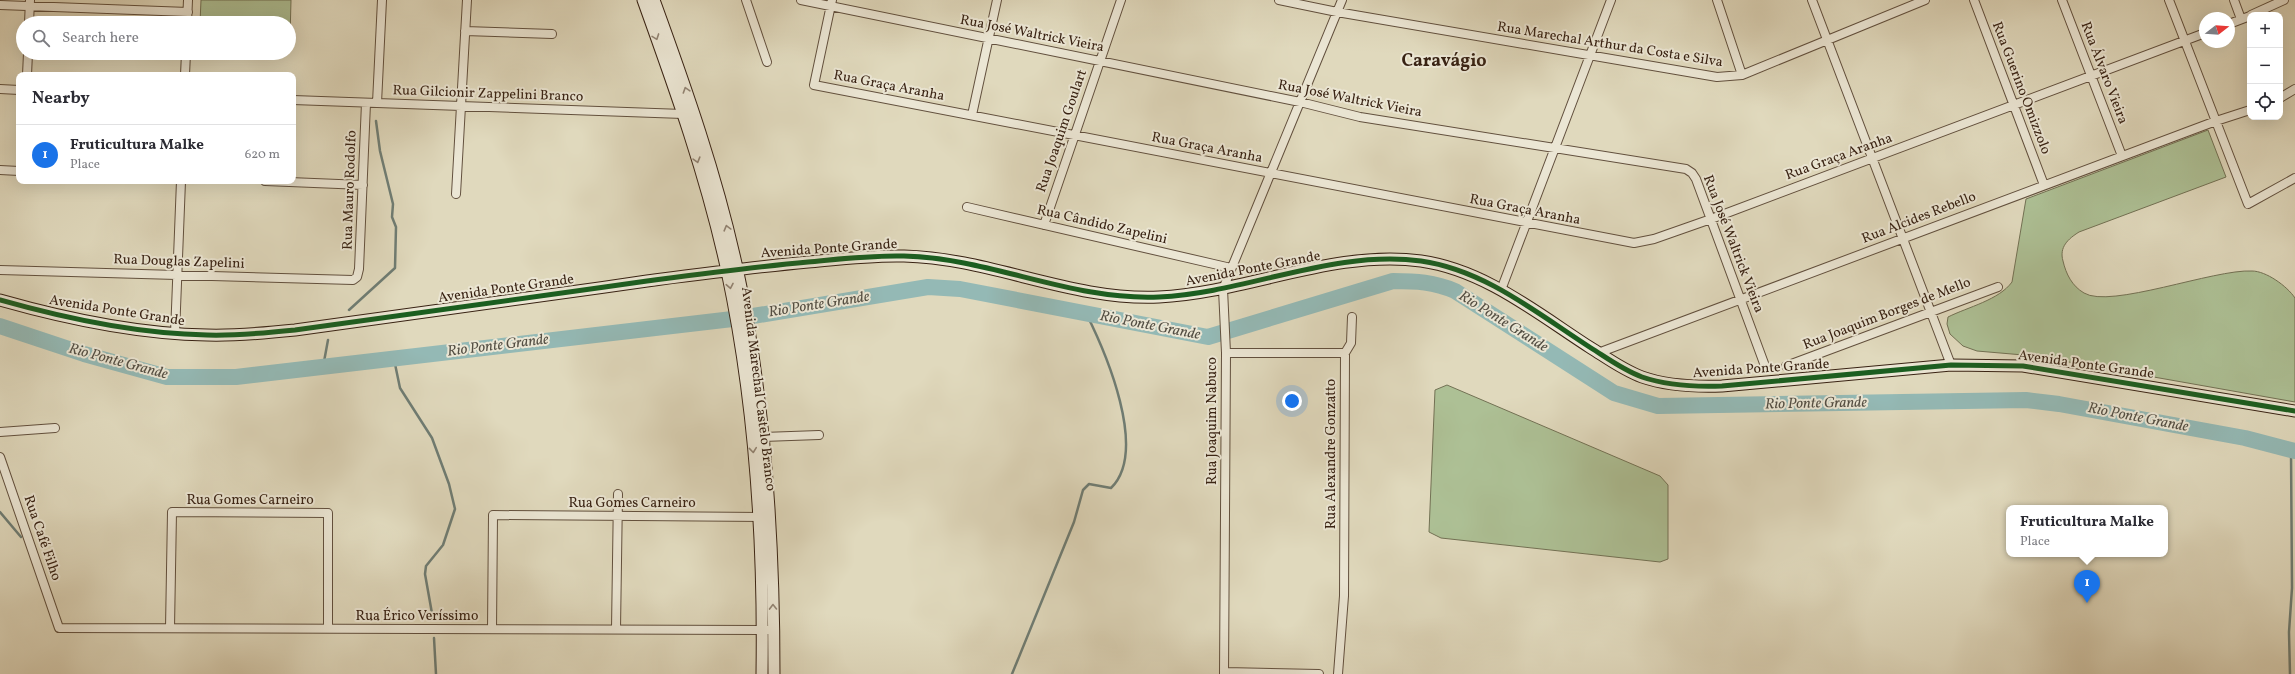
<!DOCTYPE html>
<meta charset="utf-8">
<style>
body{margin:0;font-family:Vollkorn,serif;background:#f2f2f3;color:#2b2b33}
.controls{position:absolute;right:12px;top:12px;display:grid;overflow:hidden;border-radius:8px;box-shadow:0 4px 16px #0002}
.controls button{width:36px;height:36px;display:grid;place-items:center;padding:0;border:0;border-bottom:1px solid #e1e1e2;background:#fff;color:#2b2b33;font:20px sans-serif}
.compass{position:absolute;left:2199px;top:12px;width:36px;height:36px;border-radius:50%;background:#fff;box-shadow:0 4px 16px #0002;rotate:73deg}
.you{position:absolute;left:1292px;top:401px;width:14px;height:14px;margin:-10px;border:3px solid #fff;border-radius:50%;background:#1a73e8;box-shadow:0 0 0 6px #1a73e833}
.badge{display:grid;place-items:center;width:26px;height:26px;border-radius:50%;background:#1a73e8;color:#fff;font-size:13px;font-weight:700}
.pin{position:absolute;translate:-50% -33px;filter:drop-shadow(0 1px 2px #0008)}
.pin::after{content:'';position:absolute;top:21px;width:14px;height:12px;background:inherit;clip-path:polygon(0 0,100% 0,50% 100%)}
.popup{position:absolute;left:2006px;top:505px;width:162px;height:52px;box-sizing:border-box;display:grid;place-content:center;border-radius:8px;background:#fff;filter:drop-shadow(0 1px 3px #0005);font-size:13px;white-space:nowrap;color:#7c7c81}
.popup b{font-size:15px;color:#2b2b33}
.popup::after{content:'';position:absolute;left:50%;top:100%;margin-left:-8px;border:8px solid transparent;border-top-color:#fff}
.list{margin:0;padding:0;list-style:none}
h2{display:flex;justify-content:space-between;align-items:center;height:52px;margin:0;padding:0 16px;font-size:17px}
h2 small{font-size:13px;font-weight:400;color:#7c7c81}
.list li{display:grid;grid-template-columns:26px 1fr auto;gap:12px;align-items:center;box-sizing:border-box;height:60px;padding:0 16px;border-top:1px solid #e1e1e2}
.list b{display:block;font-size:15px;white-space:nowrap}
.list p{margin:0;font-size:13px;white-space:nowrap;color:#7c7c81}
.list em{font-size:13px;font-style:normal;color:#7c7c81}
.icon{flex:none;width:22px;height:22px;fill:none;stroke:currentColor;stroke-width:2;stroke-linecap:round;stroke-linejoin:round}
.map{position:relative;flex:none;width:2295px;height:674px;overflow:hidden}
.search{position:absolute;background:#fff;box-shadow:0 4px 16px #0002;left:16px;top:16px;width:280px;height:44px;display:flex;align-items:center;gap:10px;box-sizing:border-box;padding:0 14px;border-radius:22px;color:#7c7c81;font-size:15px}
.panel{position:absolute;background:#fff;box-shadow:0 4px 16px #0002;left:16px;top:72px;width:280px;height:112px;border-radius:8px}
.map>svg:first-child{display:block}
.green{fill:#adc095;stroke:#727154}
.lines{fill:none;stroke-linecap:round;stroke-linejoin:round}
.stream{stroke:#6f7d74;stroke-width:2.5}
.river{stroke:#94b9b5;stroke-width:16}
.street-casing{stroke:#62503e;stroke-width:10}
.secondary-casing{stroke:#382213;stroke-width:13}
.street{stroke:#ebe6d4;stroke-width:8}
.secondary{stroke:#ebe6d4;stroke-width:11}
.cycleway-casing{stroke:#ebe6d4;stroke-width:8}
.cycleway{stroke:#1b5e20;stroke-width:5}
.oneway{stroke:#928474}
.labels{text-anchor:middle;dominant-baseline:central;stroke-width:4;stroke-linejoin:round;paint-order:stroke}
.street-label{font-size:14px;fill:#382213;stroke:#ebe6d4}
.water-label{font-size:15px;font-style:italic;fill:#544f44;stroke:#ebe6d4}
.district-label{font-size:18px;font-weight:bold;fill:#382213;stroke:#ebe6d4}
</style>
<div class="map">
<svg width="2295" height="674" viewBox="0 0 2295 674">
<rect width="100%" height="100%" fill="#e0d9bd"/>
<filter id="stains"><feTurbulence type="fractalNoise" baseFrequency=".005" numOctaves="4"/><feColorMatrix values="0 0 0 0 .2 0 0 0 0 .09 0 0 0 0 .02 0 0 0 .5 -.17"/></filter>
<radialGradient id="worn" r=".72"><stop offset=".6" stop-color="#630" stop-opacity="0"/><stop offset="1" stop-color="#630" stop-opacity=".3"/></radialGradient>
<path class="green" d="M201 0H291L290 38 289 23H200Z
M2208 130 2226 177 2079 232C2068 239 2059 247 2063 261 2066 274 2072 286 2084 293 2110 309 2214 269 2252 271 2266 271 2287 286 2295 298V402L2035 356 1977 351 1963 346 1950 334 1947 324 1948 317C1968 307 1999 300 2012 282L2026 199Z
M1447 385 1660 476 1668 485V559L1660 562 1441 538 1429 532 1435 390Z"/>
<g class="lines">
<path class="stream" d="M349 310 395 268 396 227 392 217 393 204 380 151 376 121
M391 359 395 364 400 388 432 438 449 484 455 509 443 545 426 566 425 574 433 619
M323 367 328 340
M0 512 21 537
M434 638 436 674
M1012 674 1074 522 1083 490 1089 484 1111 488C1149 451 1105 351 1086 313
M2290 674 2289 632 2292 588 2291 450"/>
<path class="river" d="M0 326 84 354 167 377H236L741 318 928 287 960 289 1208 337 1393 281C1416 281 1434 282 1455 291L1614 393 1658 406 2026 400 2059 404 2245 438 2295 451"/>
<g class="street-casing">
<path id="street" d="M746 0 767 62
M801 0 1300 102 1360 117 1686 169 1692 173 1696 179 1765 366
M832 0 814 85 1634 243 1654 239 1711 219 2205 33
M1279 0 1337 12 1717 77 1742 75 1925 0
M1717 0 1742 75
M1812 0 1951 365
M1974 0 2044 185
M2062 0 2122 156
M2169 0 2248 204 2295 178
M2234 0 2241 19
M0 5 188 12
M2251 15 2284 0
M29 23 30 0
M187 23 188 0
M2229 24 2250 16
M465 31 552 34
M27 75 28 53
M185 75 186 53
M0 89 19 90
M2280 98 2295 89
M293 100 683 114
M377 103 382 0
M972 115 997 0
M0 170 19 171
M265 181 363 185
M456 194 467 0
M967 207 1231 268
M1044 225 1121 0
M0 270 353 280 357 277 359 269 366 103
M1501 290 1611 0
M175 334 181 181
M1226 353H1345L1344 596 1338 674
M1345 353 1351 343 1352 317
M1598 353 2216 121 2250 110
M1786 366 1998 287
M0 432 55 428
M763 437 819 435
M0 457 59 628 774 630
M170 628 172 512 328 513V628
M492 629 493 515 763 517
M616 629 618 494
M1225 672 1319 674
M1224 674 1226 353 1223 289 1342 0"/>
</g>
<g class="secondary-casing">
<path id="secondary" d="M643 0C675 89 707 178 727 271 755 403 764 540 762 674
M654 0C686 88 717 176 737 268 766 400 774 539 774 674
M0 300C67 319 138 334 207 335 237 336 266 333 295 330 413 314 530 298 647 281 701 274 754 267 808 262 840 259 872 255 904 256 991 258 1071 301 1159 297 1246 293 1334 249 1421 261 1485 270 1538 314 1591 348 1607 358 1623 370 1642 377 1668 386 1695 387 1722 386L1951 365 2023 366 2295 411"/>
</g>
<use href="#street" class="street"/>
<use href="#secondary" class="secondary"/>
<g class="cycleway-casing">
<path id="cycleway" d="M0 300C67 319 138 334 207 335 237 336 266 333 295 330 413 314 530 298 647 281 701 274 754 267 808 262 840 259 872 255 904 256 991 258 1071 301 1159 297 1246 293 1334 249 1421 261 1485 270 1538 314 1591 348 1607 358 1623 370 1642 377 1668 386 1695 387 1722 386L1951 365 2023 366 2295 411"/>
</g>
<use href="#cycleway" class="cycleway"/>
</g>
<defs><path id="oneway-chevron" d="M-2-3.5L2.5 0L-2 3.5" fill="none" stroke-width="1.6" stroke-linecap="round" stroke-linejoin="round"/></defs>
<g class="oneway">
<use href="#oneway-chevron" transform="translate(656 37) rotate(70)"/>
<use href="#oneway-chevron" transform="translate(686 90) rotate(-108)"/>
<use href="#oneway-chevron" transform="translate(697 160) rotate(74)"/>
<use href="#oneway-chevron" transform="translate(727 228) rotate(-105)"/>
<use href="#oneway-chevron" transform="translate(730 286) rotate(79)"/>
<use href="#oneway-chevron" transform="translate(753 450) rotate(84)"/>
<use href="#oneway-chevron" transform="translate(773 607) rotate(-91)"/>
</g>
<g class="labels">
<g class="street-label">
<text transform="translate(1032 34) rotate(11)">Rua José Waltrick Vieira</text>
<text transform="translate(1610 45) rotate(9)">Rua Marechal Arthur da Costa e Silva</text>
<text transform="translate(2104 73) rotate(69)">Rua Álvaro Vieira</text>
<text transform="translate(889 86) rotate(11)">Rua Graça Aranha</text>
<text transform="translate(2021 88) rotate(69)">Rua Guerino Omizzolo</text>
<text transform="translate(488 94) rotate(2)">Rua Gilcionir Zappelini Branco</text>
<text transform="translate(1350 99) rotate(11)">Rua José Waltrick Vieira</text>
<text transform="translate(1062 131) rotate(-71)">Rua Joaquim Goulart</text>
<text transform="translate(1207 148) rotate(11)">Rua Graça Aranha</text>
<text transform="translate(1839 157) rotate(-20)">Rua Graça Aranha</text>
<text transform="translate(350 190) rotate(-88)">Rua Mauro Rodolfo</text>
<text transform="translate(1525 210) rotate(11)">Rua Graça Aranha</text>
<text transform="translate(1919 218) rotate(-21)">Rua Alcides Rebello</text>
<text transform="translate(1102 225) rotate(13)">Rua Cândido Zapelini</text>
<text transform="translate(1733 244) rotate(69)">Rua José Waltrick Vieira</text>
<text transform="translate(829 249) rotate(-4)">Avenida Ponte Grande</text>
<text transform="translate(179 262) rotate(2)">Rua Douglas Zapelini</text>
<text transform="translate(1253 269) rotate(-11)">Avenida Ponte Grande</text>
<text transform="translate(506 289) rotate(-8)">Avenida Ponte Grande</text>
<text transform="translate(117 311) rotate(9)">Avenida Ponte Grande</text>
<text transform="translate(1887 314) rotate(-21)">Rua Joaquim Borges de Mello</text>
<text transform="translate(2086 365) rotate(8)">Avenida Ponte Grande</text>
<text transform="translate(1761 369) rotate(-4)">Avenida Ponte Grande</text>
<text transform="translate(758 389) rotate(83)">Avenida Marechal Castelo Branco</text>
<text transform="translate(1212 421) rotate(-90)">Rua Joaquim Nabuco</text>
<text transform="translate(1331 454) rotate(-90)">Rua Alexandre Gonzatto</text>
<text x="250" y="500">Rua Gomes Carneiro</text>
<text x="632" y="503">Rua Gomes Carneiro</text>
<text transform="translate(42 538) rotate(71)">Rua Café Filho</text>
<text x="417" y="616">Rua Érico Veríssimo</text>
</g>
<g class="water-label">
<text transform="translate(819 305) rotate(-9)">Rio Ponte Grande</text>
<text transform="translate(1503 322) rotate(32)">Rio Ponte Grande</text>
<text transform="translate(1150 326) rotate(11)">Rio Ponte Grande</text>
<text transform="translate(498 346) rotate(-7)">Rio Ponte Grande</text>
<text transform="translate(118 362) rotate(15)">Rio Ponte Grande</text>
<text transform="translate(1816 404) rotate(-1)">Rio Ponte Grande</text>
<text transform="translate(2138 418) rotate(11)">Rio Ponte Grande</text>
</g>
<g class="district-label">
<text x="1444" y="61">Caravágio</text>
</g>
</g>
<rect width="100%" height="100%" filter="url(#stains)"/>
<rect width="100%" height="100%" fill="url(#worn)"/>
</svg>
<div class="controls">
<button>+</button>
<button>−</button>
<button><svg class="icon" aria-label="locate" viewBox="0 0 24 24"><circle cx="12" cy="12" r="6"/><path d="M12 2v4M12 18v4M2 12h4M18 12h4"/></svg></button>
</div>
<svg class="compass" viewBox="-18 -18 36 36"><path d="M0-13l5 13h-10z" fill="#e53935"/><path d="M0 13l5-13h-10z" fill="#7c7c81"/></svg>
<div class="you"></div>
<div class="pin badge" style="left:2087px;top:603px">1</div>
<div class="popup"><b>Fruticultura Malke</b>Place</div>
<div class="search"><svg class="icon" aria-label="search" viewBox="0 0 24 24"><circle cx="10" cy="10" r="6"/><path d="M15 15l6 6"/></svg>Search here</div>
<section class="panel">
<h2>Nearby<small></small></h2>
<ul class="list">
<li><span class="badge">1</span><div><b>Fruticultura Malke</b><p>Place</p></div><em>620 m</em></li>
</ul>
</section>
</div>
